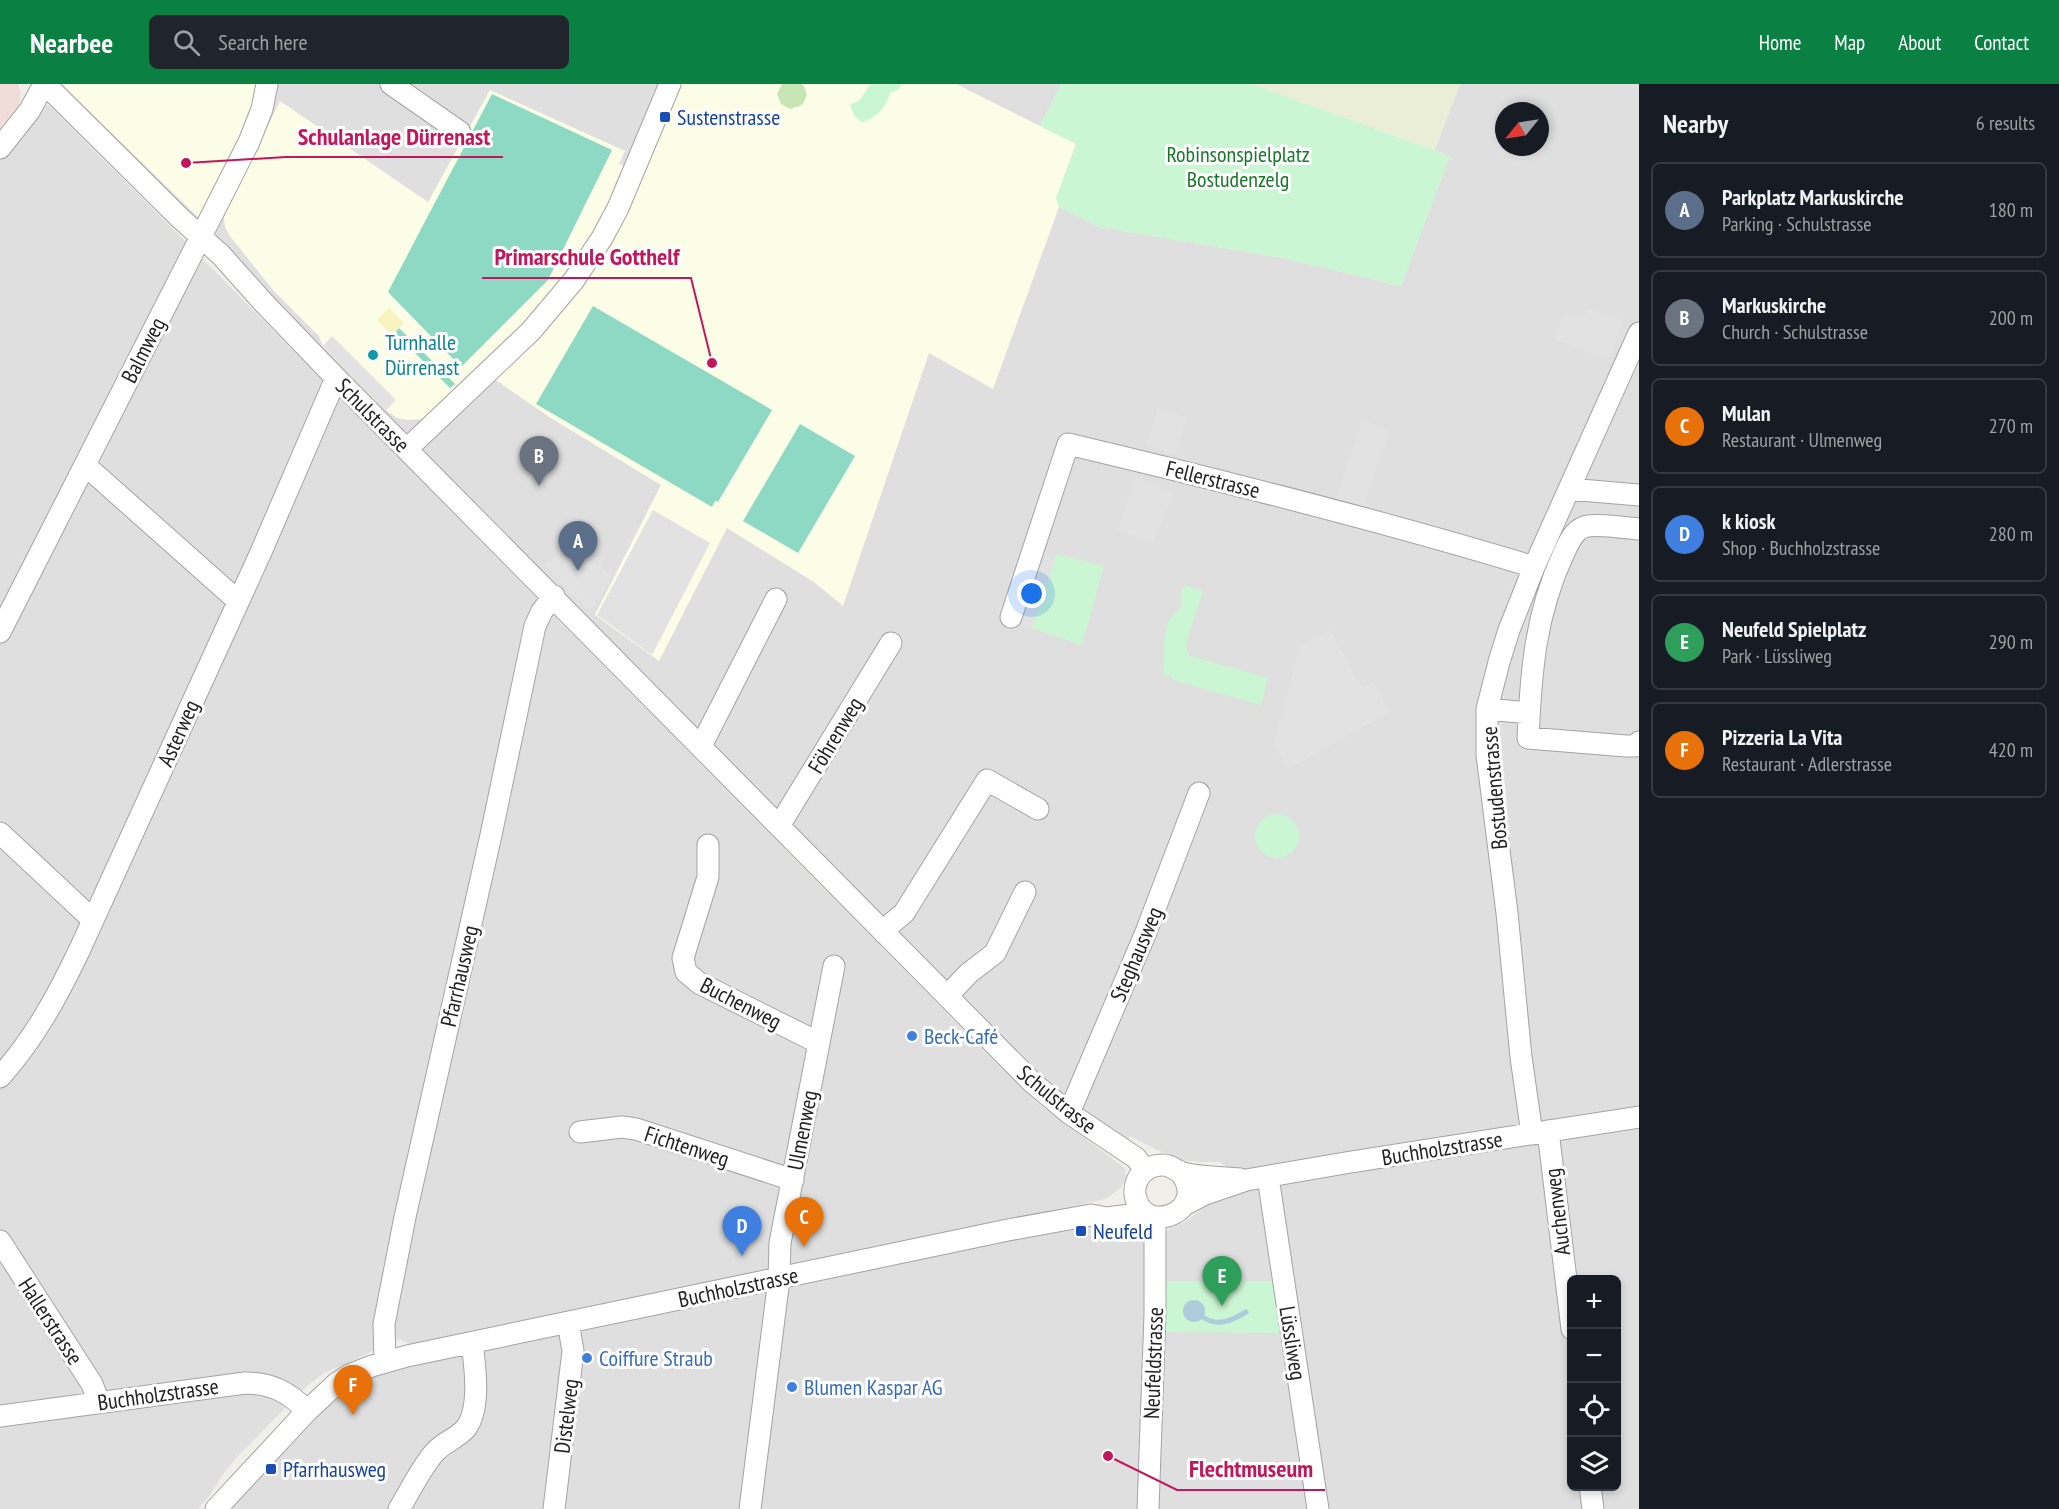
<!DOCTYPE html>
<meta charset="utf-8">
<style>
body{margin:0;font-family:"PT Sans Narrow",sans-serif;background:#20242c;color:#f1f3f6}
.controls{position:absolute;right:18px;bottom:18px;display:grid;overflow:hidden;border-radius:9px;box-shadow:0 3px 9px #0003}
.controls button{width:54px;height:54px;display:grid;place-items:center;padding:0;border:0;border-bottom:2px solid #363941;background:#171b24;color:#f1f3f6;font:30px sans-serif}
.compass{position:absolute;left:1495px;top:18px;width:54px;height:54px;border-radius:50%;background:#171b24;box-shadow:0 3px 9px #0003;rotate:240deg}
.you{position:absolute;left:1032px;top:510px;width:21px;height:21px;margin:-15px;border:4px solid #fff;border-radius:50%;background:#1a73e8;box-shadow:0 0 0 9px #1a73e833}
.badge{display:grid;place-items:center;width:39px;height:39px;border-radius:50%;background:#0b8043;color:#fff;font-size:20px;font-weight:700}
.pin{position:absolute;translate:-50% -50px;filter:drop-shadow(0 2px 3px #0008)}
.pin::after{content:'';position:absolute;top:32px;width:21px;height:18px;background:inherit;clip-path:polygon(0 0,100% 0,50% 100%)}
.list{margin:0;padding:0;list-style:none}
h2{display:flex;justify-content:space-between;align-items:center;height:78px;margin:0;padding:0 24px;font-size:26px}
h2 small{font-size:20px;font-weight:400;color:#9ea1a6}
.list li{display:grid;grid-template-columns:39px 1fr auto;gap:18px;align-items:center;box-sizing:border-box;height:96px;margin:0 12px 12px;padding:0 12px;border:2px solid #363941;border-radius:9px}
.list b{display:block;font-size:22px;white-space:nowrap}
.list p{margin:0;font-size:20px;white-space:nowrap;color:#9ea1a6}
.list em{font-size:20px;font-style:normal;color:#9ea1a6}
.icon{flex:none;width:33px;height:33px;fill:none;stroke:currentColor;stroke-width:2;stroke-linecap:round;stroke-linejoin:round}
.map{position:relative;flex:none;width:1639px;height:1425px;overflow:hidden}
header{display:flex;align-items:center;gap:36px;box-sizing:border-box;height:84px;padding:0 30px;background:#0b8043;color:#fff}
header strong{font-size:28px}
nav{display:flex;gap:33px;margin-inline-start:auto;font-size:21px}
.search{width:420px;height:54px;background:#20242c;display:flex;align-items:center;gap:15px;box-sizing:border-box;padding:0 21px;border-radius:9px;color:#9ea1a6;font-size:22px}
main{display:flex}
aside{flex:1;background:#171b24}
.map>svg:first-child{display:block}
.residential{fill:#dfdfdf;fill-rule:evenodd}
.commercial{fill:#f0ddda}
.education{fill:#fbfde6}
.farmland{fill:#eaeed7}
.grass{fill:#c8e6b4}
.sand{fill:#f9f3bf}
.park{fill:#cbf6d3}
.pitch{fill:#8ed9c3}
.parking{fill:#e2e2e2}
.water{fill:#aeccdb}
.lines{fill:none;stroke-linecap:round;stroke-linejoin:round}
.stream{stroke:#aeccdb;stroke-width:5}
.minor-casing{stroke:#a3a3a3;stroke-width:23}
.minor{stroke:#fff;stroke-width:21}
.transit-dot{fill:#1a4fb4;stroke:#fff;stroke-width:2}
.culture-dot{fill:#0f9aa8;stroke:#fff;stroke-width:2}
.shop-dot{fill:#3f7fe0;stroke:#fff;stroke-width:2}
.labels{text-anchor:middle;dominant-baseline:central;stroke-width:6;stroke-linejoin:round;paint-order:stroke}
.transit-label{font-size:22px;fill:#164399;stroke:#fff;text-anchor:start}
.park-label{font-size:22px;fill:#157a27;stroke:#fff}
.culture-label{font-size:22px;fill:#0d838f;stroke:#fff;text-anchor:start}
.street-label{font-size:22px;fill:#222;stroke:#fff}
.shop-label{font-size:22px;fill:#366cbe;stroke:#fff;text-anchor:start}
.leader{fill:none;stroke:#c2185b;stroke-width:2}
.callout-dot{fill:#c2185b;stroke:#fff;stroke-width:2}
.callout-label{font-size:24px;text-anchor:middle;font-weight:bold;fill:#c2185b;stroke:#fff;stroke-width:6;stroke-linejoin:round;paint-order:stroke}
</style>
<header>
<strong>Nearbee</strong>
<div class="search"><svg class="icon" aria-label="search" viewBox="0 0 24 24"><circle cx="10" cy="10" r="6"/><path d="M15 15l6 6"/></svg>Search here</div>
<nav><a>Home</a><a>Map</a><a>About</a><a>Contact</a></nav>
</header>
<main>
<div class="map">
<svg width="1639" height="1425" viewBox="0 0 1639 1425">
<rect width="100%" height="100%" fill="#f1efe9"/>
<path class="residential" d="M45 0H62L198 133 267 0H670L635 86 488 290 551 334 661 401 595 531 727 443 814 498 843 521 929 268 993 304 1059 123 1099 143 1282 174 1401 202 1450 72 1435 66 1460 0H1639V1425H216L349 1291 1028 1143 1128 1141 1135 1143 1146 1161 1164 1151 1169 1145 1185 1138 1208 1120 1227 1115 1246 1096 1220 1078H1200L1183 1076 1157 1066 1130 1052 1128 1057 1069 1029ZM1504 27H1540V63H1504ZM619 80 623 82 615 100 434 328 421 335 409 336 397 334 386 326 323 262 319 252 274 207 230 152 225 143 224 132 429 118ZM1572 1196H1616V1402H1572Z
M956 0H1061L1040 42Z
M47 21 50 22 184 156 1003 986 1040 1021 1125 1084 1126 1093 1121 1104 1105 1115 975 1145 419 1262 407 1259 400 1255 324 1289 308 1301 238 1372 223 1390 210 1411 198 1425H0V74L38 26Z"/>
<path class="commercial" d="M0 0H18L21 9 19 21 0 46Z"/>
<path class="education" d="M62 0H267L262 25 198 133Z
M670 0H956L1076 60 1056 114 1059 123 993 305 929 269 843 522 814 498 727 444 659 577 595 531 661 401 551 334 487 290 564 210Z
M490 6 625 67 619 80 624 82 615 100 618 105 601 140 548 218 434 328 421 335 409 336 397 334 386 326 323 262 319 252 274 207 230 152 225 143 224 133 280 17 428 118Z"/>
<path class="farmland" d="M1251 0H1460L1435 66Z"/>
<path class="grass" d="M782 0H802C809 8 807 16 800 22L790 25 781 20 777 10Z"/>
<path class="sand" d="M389 224 404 239 392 251 377 236Z"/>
<path class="park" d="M870 0H902L898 6 891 8C885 23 878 34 861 38L854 31 850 21 860 16Z
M1061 0H1251L1450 72 1401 202 1282 174 1099 143 1059 123 1056 114 1076 60 1040 42Z
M1056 470 1104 482 1082 561 1032 544Z
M1184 501 1203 507 1187 557 1186 564 1190 572 1268 594 1261 621 1172 596 1170 591 1165 592C1160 583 1167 574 1163 565L1168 537 1181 523V510Z
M1255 752a22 22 0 1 1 44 0a22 22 0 1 1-44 0Z
M1166 1197H1276L1284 1249 1163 1248Z"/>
<path class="pitch" d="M492 10 612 66 548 196 461 283 388 208Z
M593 222 772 326 718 418 715 417 712 423 536 320Z
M399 244 455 300 450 304 395 249Z
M800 340 855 372 798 469 743 437Z"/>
<path class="parking" d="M1588 224 1623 237 1609 276 1554 255 1564 228 1584 235Z
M332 252 396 316 386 326 323 262Z
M1158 324 1187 334 1175 371 1146 361Z
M1363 336 1390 346 1363 424 1336 415Z
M1136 394 1173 408 1154 460 1117 446Z
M653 426 710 459 652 571 597 531Z
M573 454 612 493 598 518 589 527 544 482Z
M1044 472 1055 476 1032 544 1022 541Z
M1330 546 1362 604 1374 598 1390 628 1288 685 1274 660 1299 562Z"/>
<path class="water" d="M1183 1227a11 11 0 1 1 22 0a11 11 0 1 1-22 0Z"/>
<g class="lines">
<path class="stream" d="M1204 1234C1218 1243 1233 1236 1246 1228"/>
<g class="minor-casing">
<path id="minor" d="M45 0 180 134 221 171 263 218 336 294 1033 999 1069 1029 1136 1074 1145 1086
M391 0 460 48
M0 64 30 26 44 0
M407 365 531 247 574 196 602 154 618 124 670 0
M85 381 238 517
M1569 405 1639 411
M1639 445C1627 444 1594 439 1584 443 1573 447 1568 460 1563 471 1535 531 1531 588 1528 654L1626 662H1635L1639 658
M1011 533 1068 360C1224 397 1380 436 1534 483
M0 548 249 58 262 25 267 0
M1487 625 1529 629
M701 662 776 515
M779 742 891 559
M0 749 93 836
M708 761V793L683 874 686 888 699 899 819 959
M884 849 892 839 904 829 987 696 1038 725
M947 912 969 889 995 869 1025 808
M0 993C34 955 57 913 79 867L261 468 336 294
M1069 1029 1146 848 1199 709
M1548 1047 1572 1245
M580 1048 622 1043 636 1045 793 1096
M1532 1050 1521 973 1507 829 1487 671V625L1499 578 1509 546 1534 483 1639 249
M1179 1087C1213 1127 1141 1155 1135 1110 1134 1101 1138 1091 1146 1086 1151 1082 1157 1081 1163 1081 1170 1081 1174 1085 1180 1088 1198 1094 1221 1093 1240 1095
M1268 1093 1318 1425
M1184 1121 1205 1110 1246 1096 1351 1078 1639 1033
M0 1157 92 1300 99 1318
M385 1277 384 1240 405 1133 491 751 535 542 542 527 554 512
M0 1332 245 1299C271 1299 289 1308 307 1327
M1590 1402 1593 1425
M216 1425 307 1327 337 1299 349 1291 372 1282 407 1272 1008 1146 1091 1131 1107 1134 1146 1129
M399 1425C409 1409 423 1380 436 1367 444 1358 458 1354 466 1344 481 1324 475 1282 472 1259
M554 1425 573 1267 568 1238
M750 1425 779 1195 780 1159 834 882
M1148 1425 1155 1230V1133"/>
</g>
<use href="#minor" class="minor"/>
</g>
<g class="transit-dot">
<rect x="659" y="27" width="12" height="12" rx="3"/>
<rect x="1075" y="1141" width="12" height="12" rx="3"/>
<rect x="265" y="1379" width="12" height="12" rx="3"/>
</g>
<circle class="culture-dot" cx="373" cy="271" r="6"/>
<g class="shop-dot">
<circle cx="912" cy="952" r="6"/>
<circle cx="587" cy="1274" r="6"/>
<circle cx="792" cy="1303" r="6"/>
</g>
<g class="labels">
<g class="transit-label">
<text x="677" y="33">Sustenstrasse</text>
<text x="1093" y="1147">Neufeld</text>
<text x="283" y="1385">Pfarrhausweg</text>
</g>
<g class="park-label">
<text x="1238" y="70">Robinsonspielplatz<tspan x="1238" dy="25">Bostudenzelg</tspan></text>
</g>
<g class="culture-label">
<text x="385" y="258">Turnhalle<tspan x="385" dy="25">Dürrenast</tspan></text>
</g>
<g class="street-label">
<text transform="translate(143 266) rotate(-63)">Balmweg</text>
<text transform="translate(373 331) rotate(45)">Schulstrasse</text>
<text transform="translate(1213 395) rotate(14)">Fellerstrasse</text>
<text transform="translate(178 649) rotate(-66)">Asterweg</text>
<text transform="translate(835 651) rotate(-59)">Föhrenweg</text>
<text transform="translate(1494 704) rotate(-95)">Bostudenstrasse</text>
<text transform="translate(1136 870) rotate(-67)">Steghausweg</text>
<text transform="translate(459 892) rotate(-77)">Pfarrhausweg</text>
<text transform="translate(741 919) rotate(27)">Buchenweg</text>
<text transform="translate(1057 1015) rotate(39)">Schulstrasse</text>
<text transform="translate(802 1046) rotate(-79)">Ulmenweg</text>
<text transform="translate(687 1062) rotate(18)">Fichtenweg</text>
<text transform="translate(1442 1064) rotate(-9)">Buchholzstrasse</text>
<text transform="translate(1557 1128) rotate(-97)">Auchenweg</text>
<text transform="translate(738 1203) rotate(-12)">Buchholzstrasse</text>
<text transform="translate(51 1237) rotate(57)">Hallerstrasse</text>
<text transform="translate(1293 1259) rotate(81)">Lüssliweg</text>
<text transform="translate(1153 1279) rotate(-88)">Neufeldstrasse</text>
<text transform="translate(158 1310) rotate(-8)">Buchholzstrasse</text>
<text transform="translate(566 1332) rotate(-83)">Distelweg</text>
</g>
<g class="shop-label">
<text x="924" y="952">Beck-Café</text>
<text x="599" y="1274">Coiffure Straub</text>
<text x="804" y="1303">Blumen Kaspar AG</text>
</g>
</g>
<path class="leader" d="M186 79L286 73H503M712 279L691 194H482M1108 1372L1177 1406H1325"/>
<g class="callout-dot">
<circle cx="186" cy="79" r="6"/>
<circle cx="712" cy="279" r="6"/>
<circle cx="1108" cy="1372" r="6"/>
</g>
<g class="callout-label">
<text x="394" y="61">Schulanlage Dürrenast</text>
<text x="587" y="181">Primarschule Gotthelf</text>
<text x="1251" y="1393">Flechtmuseum</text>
</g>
</svg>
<div class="controls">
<button>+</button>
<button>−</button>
<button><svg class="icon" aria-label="locate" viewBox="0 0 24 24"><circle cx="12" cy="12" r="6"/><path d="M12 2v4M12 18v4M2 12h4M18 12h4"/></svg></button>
<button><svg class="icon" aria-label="layers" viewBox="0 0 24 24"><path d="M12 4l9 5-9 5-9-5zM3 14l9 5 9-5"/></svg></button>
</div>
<svg class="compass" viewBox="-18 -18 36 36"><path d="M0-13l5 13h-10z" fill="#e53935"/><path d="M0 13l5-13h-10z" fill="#9ea1a6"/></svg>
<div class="you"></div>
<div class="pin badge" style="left:578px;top:487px;background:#5c6f8a">A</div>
<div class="pin badge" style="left:539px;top:402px;background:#6b7280">B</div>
<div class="pin badge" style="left:804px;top:1163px;background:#e8710a">C</div>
<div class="pin badge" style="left:742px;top:1172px;background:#3f7fe0">D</div>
<div class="pin badge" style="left:1222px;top:1222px;background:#2e9e5b">E</div>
<div class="pin badge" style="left:353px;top:1331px;background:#e8710a">F</div>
</div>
<aside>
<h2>Nearby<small>6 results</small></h2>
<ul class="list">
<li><span class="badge" style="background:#5c6f8a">A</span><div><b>Parkplatz Markuskirche</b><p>Parking · Schulstrasse</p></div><em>180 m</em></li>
<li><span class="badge" style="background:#6b7280">B</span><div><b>Markuskirche</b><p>Church · Schulstrasse</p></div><em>200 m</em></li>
<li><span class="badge" style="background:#e8710a">C</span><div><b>Mulan</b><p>Restaurant · Ulmenweg</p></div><em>270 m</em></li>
<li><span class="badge" style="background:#3f7fe0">D</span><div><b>k kiosk</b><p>Shop · Buchholzstrasse</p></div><em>280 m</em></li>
<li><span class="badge" style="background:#2e9e5b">E</span><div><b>Neufeld Spielplatz</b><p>Park · Lüssliweg</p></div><em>290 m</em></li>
<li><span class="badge" style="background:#e8710a">F</span><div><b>Pizzeria La Vita</b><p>Restaurant · Adlerstrasse</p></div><em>420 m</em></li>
</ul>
</aside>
</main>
